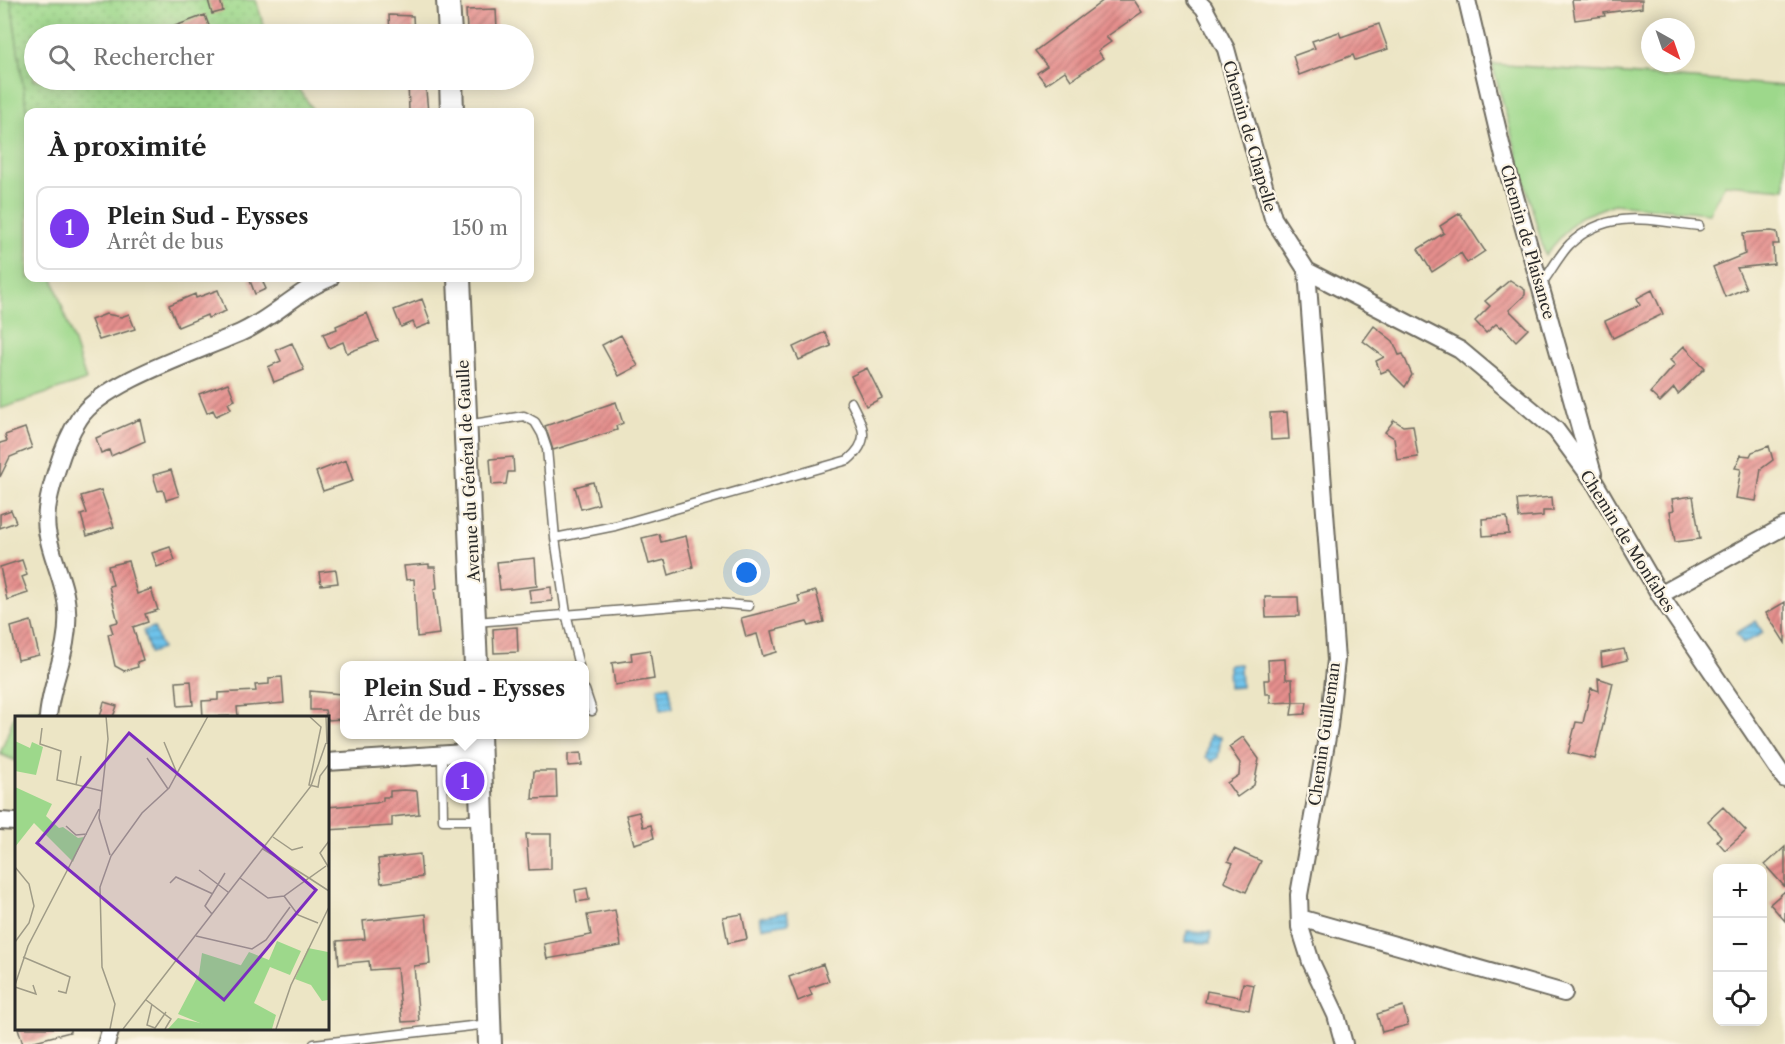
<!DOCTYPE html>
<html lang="fr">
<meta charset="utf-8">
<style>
body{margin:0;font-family:"Libre Caslon Text",serif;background:#f2f2f2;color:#222}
.controls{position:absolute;right:18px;bottom:18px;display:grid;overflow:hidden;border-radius:12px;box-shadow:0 3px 15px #0003}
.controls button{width:54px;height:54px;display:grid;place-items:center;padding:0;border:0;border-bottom:2px solid #e0e0e0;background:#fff;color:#222;font:30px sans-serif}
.compass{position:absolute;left:1641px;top:18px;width:54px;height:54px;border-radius:50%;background:#fff;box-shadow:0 3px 15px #0003;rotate:140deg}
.you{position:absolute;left:747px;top:573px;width:21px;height:21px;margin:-15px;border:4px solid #fff;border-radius:50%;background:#1a73e8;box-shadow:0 0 0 9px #1a73e833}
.badge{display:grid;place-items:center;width:39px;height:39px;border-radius:50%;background:#7c3aed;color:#fff;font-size:20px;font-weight:700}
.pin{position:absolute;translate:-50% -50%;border:3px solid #fff;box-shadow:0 2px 6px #0006}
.popup{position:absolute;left:340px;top:661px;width:249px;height:78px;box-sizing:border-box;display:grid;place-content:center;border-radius:12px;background:#fff;filter:drop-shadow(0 2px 4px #0005);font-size:20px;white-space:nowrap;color:#767676}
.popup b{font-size:22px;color:#222}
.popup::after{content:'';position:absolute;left:50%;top:100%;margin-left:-12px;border:12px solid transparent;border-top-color:#fff}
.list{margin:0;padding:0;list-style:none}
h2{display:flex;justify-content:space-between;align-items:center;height:78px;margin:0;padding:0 24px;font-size:26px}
h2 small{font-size:20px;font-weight:400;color:#767676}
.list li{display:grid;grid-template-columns:39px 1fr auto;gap:18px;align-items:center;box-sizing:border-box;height:84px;margin:0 12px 12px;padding:0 12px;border:2px solid #e0e0e0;border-radius:12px}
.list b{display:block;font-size:22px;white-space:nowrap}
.list p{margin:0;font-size:20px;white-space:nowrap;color:#767676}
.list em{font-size:20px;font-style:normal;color:#767676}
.icon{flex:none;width:33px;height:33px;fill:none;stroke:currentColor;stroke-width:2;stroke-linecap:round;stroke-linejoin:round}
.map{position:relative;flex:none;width:1785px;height:1044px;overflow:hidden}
.search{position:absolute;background:#fff;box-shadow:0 3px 15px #0003;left:24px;top:24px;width:510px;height:66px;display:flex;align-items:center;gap:15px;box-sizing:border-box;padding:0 21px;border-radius:33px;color:#767676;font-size:22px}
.panel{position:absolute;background:#fff;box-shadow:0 3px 15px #0003;left:24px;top:108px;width:510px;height:174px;border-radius:12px}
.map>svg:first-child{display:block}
.grass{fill:#9dd88b;stroke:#64825b;stroke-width:1.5}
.park{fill:url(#park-tufts);stroke:#64825b;stroke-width:1.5}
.garden{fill:url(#garden-dots);stroke:#64825b;stroke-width:1.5}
.water{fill:url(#water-rules);stroke:#4c778b;stroke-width:1.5}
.building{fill:url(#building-hatch)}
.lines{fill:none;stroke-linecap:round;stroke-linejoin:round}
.lane-casing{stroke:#6f6c61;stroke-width:11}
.street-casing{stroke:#6f6c61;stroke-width:20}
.secondary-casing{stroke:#6f6c61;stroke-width:26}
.lane{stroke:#fff;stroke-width:8}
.street{stroke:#fff;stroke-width:16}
.secondary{stroke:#fff;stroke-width:22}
.labels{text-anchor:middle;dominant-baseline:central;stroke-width:4.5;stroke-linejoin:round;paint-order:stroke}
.street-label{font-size:16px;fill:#2b2b2b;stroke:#fcf5e5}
.inset-road{fill:none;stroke:#9f9b87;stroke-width:1.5}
.view{fill:#7b2cbf;fill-opacity:0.15;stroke:#7b2cbf;stroke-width:3}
.inset-edge{fill:none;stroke:#2b2b2b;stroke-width:3}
</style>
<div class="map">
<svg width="1785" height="1044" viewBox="0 0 1785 1044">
<defs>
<pattern id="park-tufts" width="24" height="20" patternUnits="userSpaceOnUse" patternTransform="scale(1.5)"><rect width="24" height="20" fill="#9dd88b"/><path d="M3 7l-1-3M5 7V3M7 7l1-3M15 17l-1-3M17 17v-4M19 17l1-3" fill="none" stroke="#87ba78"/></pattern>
<pattern id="garden-dots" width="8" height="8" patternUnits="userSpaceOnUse" patternTransform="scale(1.5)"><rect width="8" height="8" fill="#9dd88b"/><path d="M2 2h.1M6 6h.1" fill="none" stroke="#87ba78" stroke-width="1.8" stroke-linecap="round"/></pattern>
<pattern id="water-rules" width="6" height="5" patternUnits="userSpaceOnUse" patternTransform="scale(1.5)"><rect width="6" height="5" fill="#6ec3eb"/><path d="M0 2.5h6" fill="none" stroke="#5b9fbf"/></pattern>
<pattern id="building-hatch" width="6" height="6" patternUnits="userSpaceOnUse" patternTransform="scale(1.5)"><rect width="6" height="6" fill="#e58f8d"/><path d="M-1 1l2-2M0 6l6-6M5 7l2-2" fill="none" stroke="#ba7573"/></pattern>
</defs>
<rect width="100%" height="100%" fill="#fcf5e5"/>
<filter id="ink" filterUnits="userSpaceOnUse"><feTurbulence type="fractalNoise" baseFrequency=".0167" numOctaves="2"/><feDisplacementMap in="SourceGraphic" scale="12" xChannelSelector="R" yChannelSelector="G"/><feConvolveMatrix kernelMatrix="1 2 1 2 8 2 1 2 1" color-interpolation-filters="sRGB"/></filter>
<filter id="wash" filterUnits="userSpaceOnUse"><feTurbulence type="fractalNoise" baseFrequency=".008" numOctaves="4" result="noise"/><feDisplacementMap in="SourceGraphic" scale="24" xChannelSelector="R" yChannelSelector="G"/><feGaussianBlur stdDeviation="1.35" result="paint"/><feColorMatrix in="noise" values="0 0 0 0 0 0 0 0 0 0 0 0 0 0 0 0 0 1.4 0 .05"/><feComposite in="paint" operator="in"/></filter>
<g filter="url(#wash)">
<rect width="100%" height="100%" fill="#ece5c5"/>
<path class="grass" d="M0 0H11L28 120V278H53L86 380 0 409Z
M1492 64 1785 86V189L1725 184 1709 213 1614 204 1578 218 1545 255Z"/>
<path class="park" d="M43 709V717H16V761L0 754 16 711Z"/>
<path class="garden" d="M11 0H256L266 34H34V80H294L314 112H28V120Z"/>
<path class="water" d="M1756 621 1763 633 1743 644 1736 633Z
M154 627 162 649 150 653 143 631Z
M1240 664 1241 687 1229 688 1228 665Z
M669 685 673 708 661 710 658 687Z
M1210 735 1221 737 1218 758 1212 761 1206 757Z
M787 912 789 923 762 928 760 917Z
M1187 931 1211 932 1210 943 1186 942Z"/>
<g id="blocks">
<path class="building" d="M208 0H220L223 11 212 14Z
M1104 0H1134L1142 12 1106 37 1111 42 1098 51 1103 58 1071 80 1065 71 1046 84 1037 73 1047 66 1035 51Z
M1572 0H1642V8L1604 13 1605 16 1575 20Z
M496 9 497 29 467 31 466 10Z
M205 15 212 34H157L156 33Z
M389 15 413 16 414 34H390Z
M1379 24 1388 49 1355 60 1353 55 1299 75 1293 56 1315 48 1312 41 1339 32 1341 37Z
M408 80H425L428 112H409Z
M1460 213 1485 251 1467 263 1461 253 1432 272 1418 249 1444 233 1440 226Z
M1771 231 1777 232 1779 244H1773L1774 264 1737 268 1746 288 1725 297 1713 267 1745 254 1743 233Z
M249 278H261L266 289 255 294Z
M1510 280 1525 290V295L1509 310 1528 329 1516 341 1502 326 1501 328 1496 324 1486 333 1475 321 1490 306 1485 301Z
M218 290 226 311 208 318 207 315 178 327 169 305 195 294 196 298Z
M1652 290 1663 314 1613 338 1605 321 1640 305 1637 298Z
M422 299 431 323 416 329 413 322 401 327 394 310Z
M367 313 378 341 347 353 343 342 329 348 323 334 337 329 336 326Z
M106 314 121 317 129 314 135 329 99 340 91 320Z
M1374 326 1393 341 1399 355 1403 354 1412 375 1405 387 1388 370 1381 373 1376 361 1384 357 1363 341Z
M825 332 831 346 799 360 793 347Z
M621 335 638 366 619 376 602 345Z
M292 343 304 370 274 382 268 367 281 361 276 350Z
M1684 346 1705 368 1678 394 1674 388 1660 402 1650 393 1675 365 1670 360Z
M867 368 882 398 866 406 851 376Z
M228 383 235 400 228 403 231 409 216 416 213 410 207 413 199 394Z
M616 402 623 423 616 426 617 430 553 450 545 426Z
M1287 412 1289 439 1271 440 1270 413Z
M140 419 145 441 111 456 109 450 101 453 96 438Z
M1394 420 1403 426 1413 425 1418 457 1397 460 1394 438 1385 432Z
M25 428 32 448 10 457 0 477V443L7 441 5 435Z
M1769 446 1773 460 1761 469 1756 501 1736 498 1741 469 1735 468 1741 455 1750 456 1752 452Z
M513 457 514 472H508L506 484 492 485 490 459Z
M346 460 353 481 323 491 316 472Z
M171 470 179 496 166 500 163 490 158 491 153 475Z
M593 482 599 504 581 509 575 487Z
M101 490 114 527 87 536 81 515 87 513 81 496Z
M1693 496 1700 539 1675 542 1670 511 1674 510 1672 499Z
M1552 497 1553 511H1543V516L1519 518 1517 500Z
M11 510 16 522 0 528V514Z
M1507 517 1509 534 1483 536 1482 519Z
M659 534 661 542 686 536 693 567 669 575 665 560 649 564 642 538Z
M170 547 175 560 157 567 152 553Z
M535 558 537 586 500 590 497 562Z
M22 560 27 575 22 577 28 593 7 600 0 567Z
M128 561 137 594 151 589 158 610 145 614 148 622 133 627 143 660 137 662 138 667 124 671 115 666 108 634 113 633 110 624 118 622 109 586 113 585 108 566Z
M429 564V567H435L437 588 434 589 439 634 417 637 414 579 406 580 404 566Z
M336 570 338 583 321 585 319 572Z
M551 587 552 601 531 603 529 590Z
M816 591 824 622 809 626 807 622 772 631 777 652 763 656 757 634 746 637 741 618 800 603 798 596Z
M1265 597H1298L1299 616 1266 617Z
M1785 602V643L1766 613Z
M31 621 39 655 18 660 11 627Z
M517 627 518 652 494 653 493 629Z
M1624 649 1627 660 1602 666 1601 653Z
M650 650 654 679 615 685 612 663 632 660 631 653Z
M1285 659 1286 679H1292L1293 702H1307L1305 714 1291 715 1293 702 1270 703V694H1265L1264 680H1269L1268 660Z
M282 677 284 703 237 707 238 716 203 717 202 701 218 700V693L256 691 255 685 269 684V678Z
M1598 678 1613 683 1595 759 1568 753 1576 722 1583 723 1591 688 1599 691Z
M191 681 193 705 178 706 176 682Z
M310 691 341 694 342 719 327 720 325 710H310Z
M104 702 117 706 113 717H100Z
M1243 737 1259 759 1254 785 1237 797 1227 783 1239 775 1240 763 1229 747Z
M581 753 582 765 568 766V754Z
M534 771H556L557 798 532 799Z
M404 790 417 791 419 814 392 817V826L327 830V807L376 803 383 801V797H390V791Z
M1723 807 1746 831 1725 850 1717 841 1721 836 1708 821Z
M639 812 643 827 651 825 654 838 634 844 626 815Z
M526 834H551V869L529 870Z
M1785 847V887L1765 865Z
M1234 849 1261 861 1246 892 1224 882 1233 863 1228 861Z
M420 854 422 877 381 883 378 859Z
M587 888 589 900 577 902 575 890Z
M1785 891V921L1770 904Z
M615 910 621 946 547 959 544 944 591 935 587 915Z
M426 914 430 964 414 966 419 1021 402 1022 397 968 370 970 369 961 339 964 337 941 365 939 363 921Z
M742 914 747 939 728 943 723 917Z
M823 964 829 981 809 988 812 995 798 1001 789 977Z
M1243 983 1254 985 1249 1010 1205 1002 1207 991 1240 997Z
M1403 1006 1408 1025 1382 1032 1377 1014Z
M18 1028H70V1032L23 1044Z"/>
</g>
</g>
<g filter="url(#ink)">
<use href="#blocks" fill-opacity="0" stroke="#6f6c61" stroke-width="1.5"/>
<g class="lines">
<g class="lane-casing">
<path id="lane" d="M1540 286C1550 273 1559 255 1570 244 1609 207 1652 221 1699 226
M466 425 524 416 535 422 542 434 547 449 555 538 566 613 579 666
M555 538 615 526 848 460C872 440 863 426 851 402
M475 622 714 603 749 606
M585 690 592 711
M442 755 443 820H480
M314 1044 489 1024"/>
</g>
<g class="street-casing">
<path id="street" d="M1196 0 1204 8 1226 49 1273 218 1307 271 1460 350 1556 430 1595 483 1660 595 1785 779
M1467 0 1505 161 1593 474
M1307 271 1336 660 1329 726 1299 895 1300 927 1311 962 1336 1015 1344 1044
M1660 595 1785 526
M48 717C51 680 70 650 67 610 66 583 51 558 47 531 44 511 51 488 57 469 62 453 69 434 79 419 102 382 200 351 242 332 273 318 297 291 330 278
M327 762 480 752
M0 821 16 822
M1300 918 1564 993
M106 1044 111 1028"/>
</g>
<g class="secondary-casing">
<path id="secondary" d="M448 0 450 34
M451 80 452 112
M459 278 476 666
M479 734 490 1044"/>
</g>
<use href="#lane" class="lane"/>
<use href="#street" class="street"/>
<use href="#secondary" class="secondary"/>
</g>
</g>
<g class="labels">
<g class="street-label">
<text transform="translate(1250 136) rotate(74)">Chemin de Chapelle</text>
<text transform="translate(1528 242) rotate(74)">Chemin de Plaisance</text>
<text transform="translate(468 471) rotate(-93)">Avenue du Général de Gaulle</text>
<text transform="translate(1628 541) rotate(58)">Chemin de Monfabes</text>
<text transform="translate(1324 734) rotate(-82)">Chemin Guilleman</text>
</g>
</g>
<g transform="translate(15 716)">
<rect width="314" height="314" fill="#ece5c5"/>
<path d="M0 25 15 32 17 26 28 31 21 59 0 55ZM0 71 37 88 31 100 44 112 48 111 63 122 69 121 58 146 19 107 0 131ZM262 225 286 235 275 259 255 251 239 287 261 299 257 313H153L163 302 190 308 234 236 254 244ZM293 232 313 236V284L307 285 296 269 280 263Z" fill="#9dd88b"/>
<path d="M187 237 228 250 190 309 163 298 184 258Z" fill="#9dd88b"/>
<path class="inset-road" d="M91 0 93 23 84 102 95 139M311 0 312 28M295 1 306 11 294 69 303 71 305 60 314 48M27 12 25 28 46 35 42 64 87 75M149 26 161 55M132 42 153 73M61 69 66 40M51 110 61 119 72 118M258 121 277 134 288 131M314 125 305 137 314 152M248 133 294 162 311 150M0 151 14 168 19 190 14 207 0 226M184 154 213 176M225 162 253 182 269 180 294 162 314 175M155 167 161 161 198 178M269 180 283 199 303 207M197 198 190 190 210 157M181 220 237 233 251 224 275 191M8 241 55 261 51 277 43 275M0 269 13 230 84 93M0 271 21 278 18 269M131 284 156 303 150 313M137 288 132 309 140 312 151 296M95 313 100 288 87 251 85 171 96 140 127 97 154 72 193 0M108 313 296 70 311 27M261 313 276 269 314 191"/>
<path class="view" d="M114 17 301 174 209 284 22 127Z"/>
<rect width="314" height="314" class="inset-edge"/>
</g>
</svg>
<div class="controls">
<button>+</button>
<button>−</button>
<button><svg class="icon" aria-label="locate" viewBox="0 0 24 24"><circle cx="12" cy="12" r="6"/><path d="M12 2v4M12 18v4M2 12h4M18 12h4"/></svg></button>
</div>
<svg class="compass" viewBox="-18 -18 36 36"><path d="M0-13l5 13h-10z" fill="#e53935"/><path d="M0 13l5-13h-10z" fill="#767676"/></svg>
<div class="you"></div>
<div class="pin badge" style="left:465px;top:781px">1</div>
<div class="popup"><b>Plein Sud - Eysses</b>Arrêt de bus</div>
<div class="search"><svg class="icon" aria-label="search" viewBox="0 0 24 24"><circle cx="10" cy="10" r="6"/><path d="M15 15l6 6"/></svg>Rechercher</div>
<section class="panel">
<h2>À proximité<small></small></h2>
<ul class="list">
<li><span class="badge">1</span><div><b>Plein Sud - Eysses</b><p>Arrêt de bus</p></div><em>150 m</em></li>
</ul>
</section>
</div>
